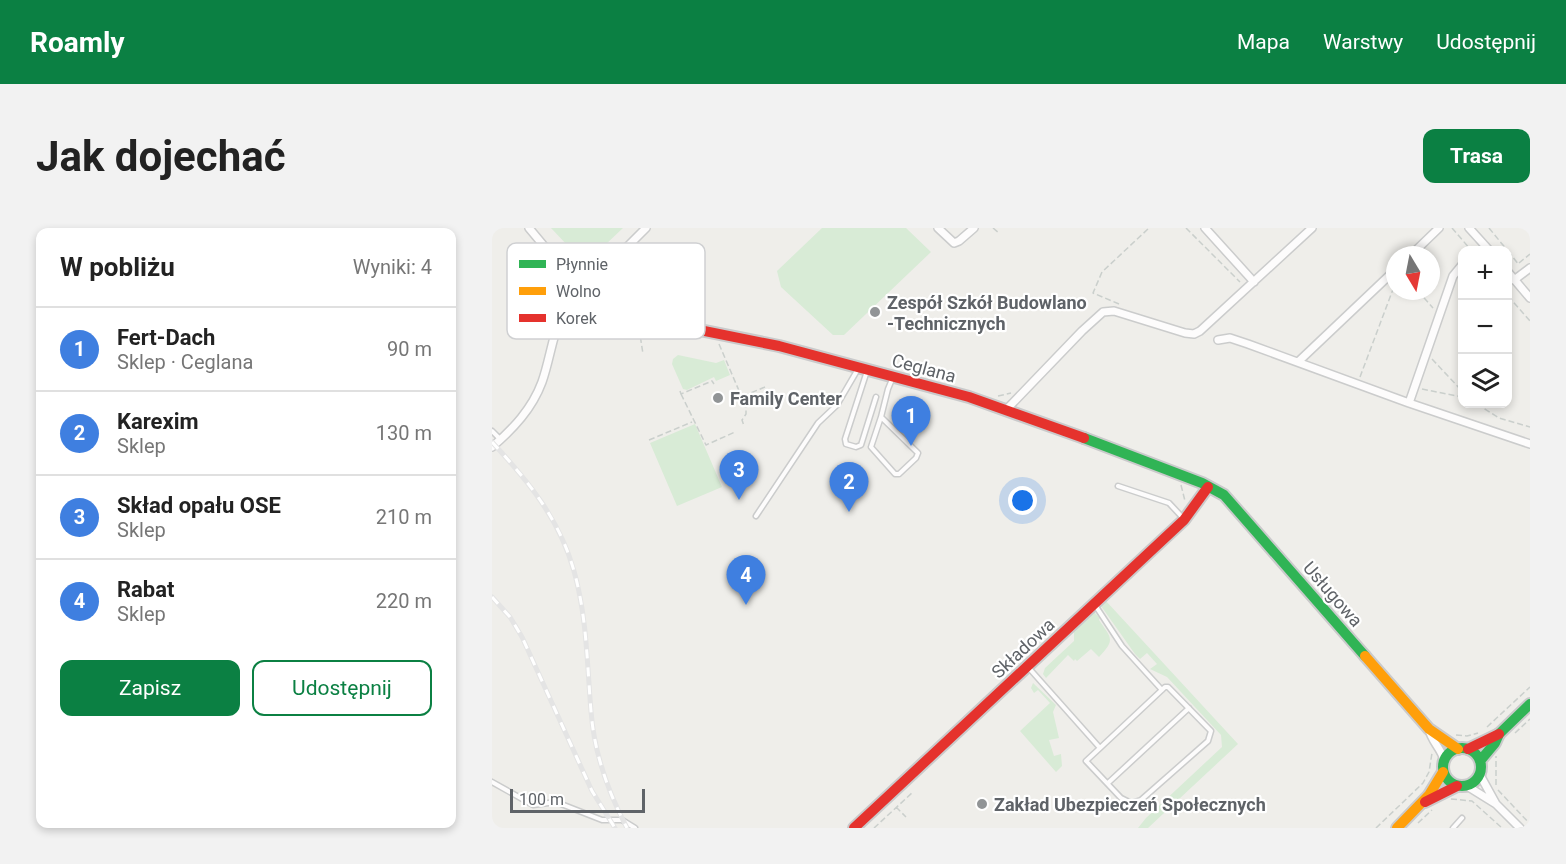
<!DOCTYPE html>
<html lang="pl">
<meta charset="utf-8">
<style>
body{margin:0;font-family:Roboto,sans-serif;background:#f2f2f2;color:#222}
.controls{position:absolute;right:18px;top:18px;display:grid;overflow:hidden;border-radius:12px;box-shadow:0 3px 9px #0003}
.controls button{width:54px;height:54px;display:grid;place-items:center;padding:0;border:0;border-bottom:2px solid #e0e0e0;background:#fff;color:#222;font:30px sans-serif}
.compass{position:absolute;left:894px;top:18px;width:54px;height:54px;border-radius:50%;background:#fff;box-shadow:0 3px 9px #0003;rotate:170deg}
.scale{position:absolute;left:18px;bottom:15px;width:135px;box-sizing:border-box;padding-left:6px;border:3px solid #5f6368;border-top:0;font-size:16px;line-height:21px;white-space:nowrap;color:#5f6368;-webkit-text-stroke:4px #fff;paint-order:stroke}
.you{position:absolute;left:531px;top:273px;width:21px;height:21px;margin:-15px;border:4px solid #fff;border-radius:50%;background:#1a73e8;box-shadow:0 0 0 9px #1a73e833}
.badge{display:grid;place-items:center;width:39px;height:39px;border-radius:50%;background:#0b8043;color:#fff;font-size:20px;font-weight:700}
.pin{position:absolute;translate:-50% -50px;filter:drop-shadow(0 2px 3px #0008)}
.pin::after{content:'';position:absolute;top:32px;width:21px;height:18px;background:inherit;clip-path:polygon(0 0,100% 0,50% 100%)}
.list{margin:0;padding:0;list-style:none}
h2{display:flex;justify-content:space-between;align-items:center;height:78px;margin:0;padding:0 24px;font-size:26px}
h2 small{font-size:20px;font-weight:400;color:#767676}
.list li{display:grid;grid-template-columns:39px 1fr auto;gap:18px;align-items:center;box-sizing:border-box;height:84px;padding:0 24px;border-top:2px solid #e0e0e0}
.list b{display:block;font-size:22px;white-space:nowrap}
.list p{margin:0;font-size:20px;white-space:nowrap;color:#767676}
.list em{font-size:20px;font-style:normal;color:#767676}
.actions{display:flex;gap:12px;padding:18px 24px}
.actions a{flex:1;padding:14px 0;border:2px solid #0b8043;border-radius:12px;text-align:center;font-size:21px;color:#0b8043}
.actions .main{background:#0b8043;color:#fff}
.icon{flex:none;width:33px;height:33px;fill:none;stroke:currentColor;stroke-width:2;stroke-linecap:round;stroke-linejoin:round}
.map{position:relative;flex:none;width:1038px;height:600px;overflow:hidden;border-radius:12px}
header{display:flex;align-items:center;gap:36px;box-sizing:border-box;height:84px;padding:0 30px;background:#0b8043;color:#fff}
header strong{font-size:28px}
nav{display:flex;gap:33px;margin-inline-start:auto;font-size:21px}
.intro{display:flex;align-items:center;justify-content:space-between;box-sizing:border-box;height:144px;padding:0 36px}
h1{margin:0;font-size:42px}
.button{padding:15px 27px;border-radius:12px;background:#0b8043;color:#fff;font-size:21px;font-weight:700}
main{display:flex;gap:36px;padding:0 36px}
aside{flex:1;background:#fff;border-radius:12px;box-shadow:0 3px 9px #0003}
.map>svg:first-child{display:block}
.green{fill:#d8ebd6}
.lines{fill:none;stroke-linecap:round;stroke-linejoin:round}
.lane-casing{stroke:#cbcccc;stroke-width:7}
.street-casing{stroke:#cbcccc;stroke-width:10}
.fast-casing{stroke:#cacacb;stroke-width:14}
.slow-casing{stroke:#cacacb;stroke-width:14}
.jam-casing{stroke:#cacacb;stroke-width:14}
.path{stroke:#cacfcc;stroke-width:1.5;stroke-dasharray:6 3;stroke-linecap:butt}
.lane{stroke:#fdfcfc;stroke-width:4}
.street{stroke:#fdfcfc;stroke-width:7}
.fast{stroke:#30b455;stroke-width:10}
.slow{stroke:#ff9f0a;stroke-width:10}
.jam{stroke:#e5322d;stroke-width:10}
.rail-casing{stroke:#e4e4e4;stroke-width:5}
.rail{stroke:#fff;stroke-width:3;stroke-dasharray:9;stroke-linecap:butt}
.poi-dot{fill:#919496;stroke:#fff;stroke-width:2}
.labels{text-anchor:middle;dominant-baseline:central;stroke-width:4.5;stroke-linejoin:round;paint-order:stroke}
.poi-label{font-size:18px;font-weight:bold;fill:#5f6368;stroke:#fff;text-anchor:start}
.street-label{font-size:18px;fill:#5f6368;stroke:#fff}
.key{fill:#fff;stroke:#cfd0d2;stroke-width:1.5}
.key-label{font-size:16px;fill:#5f6368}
</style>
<header>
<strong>Roamly</strong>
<nav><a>Mapa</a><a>Warstwy</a><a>Udostępnij</a></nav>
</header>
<div class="intro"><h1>Jak dojechać</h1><a class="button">Trasa</a></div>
<main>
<aside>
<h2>W pobliżu<small>Wyniki: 4</small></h2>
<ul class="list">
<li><span class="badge" style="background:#3f7fe0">1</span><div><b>Fert-Dach</b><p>Sklep · Ceglana</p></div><em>90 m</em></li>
<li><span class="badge" style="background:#3f7fe0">2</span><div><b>Karexim</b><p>Sklep</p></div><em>130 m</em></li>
<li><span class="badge" style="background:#3f7fe0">3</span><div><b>Skład opału OSE</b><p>Sklep</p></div><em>210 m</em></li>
<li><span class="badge" style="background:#3f7fe0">4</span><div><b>Rabat</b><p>Sklep</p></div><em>220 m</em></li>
</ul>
<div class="actions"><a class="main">Zapisz</a><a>Udostępnij</a></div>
</aside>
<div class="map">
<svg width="1038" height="600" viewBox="0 0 1038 600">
<rect width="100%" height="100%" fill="#efeeea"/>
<path class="green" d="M59 0H131L93 36Z
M330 0H414L439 24 352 107H341L289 59 285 43Z
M186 127 224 135 232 132 238 147 224 153 222 149 195 162 191 161 180 136 181 131Z
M203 196 230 259 185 278 158 215Z
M614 373 746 516 656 600H646L654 590 730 519 729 507 675 449 658 441 665 436 655 425 648 431 643 426 609 378Z
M602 384 608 390 607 392C619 410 624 411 607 429L599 421 585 433 583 431 582 433 576 427 554 450 551 446 553 440 582 413V403Z
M541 455 564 477 561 484 567 510 557 512 562 528 569 526 570 538 564 544 528 503 558 475 546 462 542 465 539 460Z"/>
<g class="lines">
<g class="lane-casing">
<path id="lane" d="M375 143 353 211 354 216 364 219 369 217 384 169
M389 189 379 219 403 246H407L424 230 426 225 389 189 396 161 401 149
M0 203 8 211
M626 258 677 275 691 290
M264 288 326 195 345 177 366 141
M603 377 630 418 670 462
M536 439 608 520 673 459H676L719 503 716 513 649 572 639 575 629 570 594 533 608 520
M0 554 41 577 64 574 110 592H130L143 600
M616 555 697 480
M961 600 970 590"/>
</g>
<g class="street-casing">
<path id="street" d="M446 0 462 15 467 13 482 0
M713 0 762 54
M977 0 997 22
M919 27 947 0
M123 32 108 61 128 82
M69 34 95 50
M1016 44 1038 70
M98 50 124 30 154 0
M86 61a11 11 0 1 1 22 0a11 11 0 1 1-22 0Z
M1022 52 1038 40
M72 88 98 71
M726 112 738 110 756 116 917 175 1038 216
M806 134 903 42
M917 175 961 48 970 37
M515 181 590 103 611 84 622 83 693 105 702 106 708 103 820 0
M0 219C21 201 40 181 50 154 61 123 62 85 87 60L37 0
M937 501C939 513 949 520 952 532
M988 547 1004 576
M975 558 1004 576 1028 600"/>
</g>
<g class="fast-casing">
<path id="fast" d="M592 210 710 255 732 267 873 428
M951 539a19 19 0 1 1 38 0a19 19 0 1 1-38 0Z
M988 533 1003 515 1007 506 1038 476"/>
</g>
<g class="slow-casing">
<path id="slow" d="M873 428 937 501 966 521
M905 600 937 567 951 544"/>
</g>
<g class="jam-casing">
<path id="jam" d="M101 71 116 80 143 89 287 118 477 169 592 210
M976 521 1007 506
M933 574 965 558
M362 600 692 292 716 259"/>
</g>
<path class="path" d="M501 0 507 5
M694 0 748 54
M960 0 979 22
M997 0 1015 22
M1016 23 1027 37
M1027 35 1038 26
M926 63 941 80
M1016 68 1038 93
M627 76 601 65 610 44 657 0
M147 100 151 126
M227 116 254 179V186L250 192 252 198
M940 131 970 163
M868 149 903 56
M930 161 970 169
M188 163 189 166 220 153 222 156
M189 166 214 217 243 204
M251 168 273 159
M506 168 519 165
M985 176 1007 190 1038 199
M157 212 200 194
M689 257 693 273
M995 499 1038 459
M1023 505 1038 491
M964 507 975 508 986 505
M1004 557V528
M1006 562 1038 596
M959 571 980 573 1010 600
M404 579 414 589
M926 595 940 582
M382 600 421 564
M884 600 931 555 937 544 940 525"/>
<use href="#lane" class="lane"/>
<use href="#street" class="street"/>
<use href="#fast" class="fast"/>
<use href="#slow" class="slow"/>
<use href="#jam" class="jam"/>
<g class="rail-casing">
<path id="rail" d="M0 214C36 253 67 290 82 343 95 389 95 436 99 483 102 524 116 564 135 600
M0 369 18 389 30 409 100 563 123 600"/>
</g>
<use href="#rail" class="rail"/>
</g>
<g class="poi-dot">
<circle cx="383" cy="84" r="6"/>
<circle cx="226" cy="170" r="6"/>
<circle cx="490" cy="576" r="6"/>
</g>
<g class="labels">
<g class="poi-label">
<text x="395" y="74">Zespół Szkół Budowlano<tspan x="395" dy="21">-Technicznych</tspan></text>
<text x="238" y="170">Family Center</text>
<text x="502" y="576">Zakład Ubezpieczeń Społecznych</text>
</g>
<g class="street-label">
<text transform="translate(432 140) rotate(15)">Ceglana</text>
<text transform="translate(841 366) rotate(49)">Usługowa</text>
<text transform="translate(531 420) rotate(-43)">Składowa</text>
</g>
</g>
<rect x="15" y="15" width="198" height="96" rx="9" class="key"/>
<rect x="27" y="32" width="27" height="8" fill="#30b455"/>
<rect x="27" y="59" width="27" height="8" fill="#ff9f0a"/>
<rect x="27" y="86" width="27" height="8" fill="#e5322d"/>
<g class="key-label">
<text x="64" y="42">Płynnie</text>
<text x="64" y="69">Wolno</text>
<text x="64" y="96">Korek</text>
</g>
</svg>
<div class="controls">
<button>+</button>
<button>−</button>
<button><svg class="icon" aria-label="layers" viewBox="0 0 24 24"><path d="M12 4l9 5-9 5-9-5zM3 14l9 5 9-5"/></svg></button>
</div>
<svg class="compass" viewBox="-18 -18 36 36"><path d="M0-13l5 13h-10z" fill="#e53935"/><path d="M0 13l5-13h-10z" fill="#767676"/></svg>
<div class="scale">100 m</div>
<div class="you"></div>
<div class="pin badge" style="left:419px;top:218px;background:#3f7fe0">1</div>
<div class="pin badge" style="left:357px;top:284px;background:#3f7fe0">2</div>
<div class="pin badge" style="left:247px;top:272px;background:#3f7fe0">3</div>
<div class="pin badge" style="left:254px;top:377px;background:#3f7fe0">4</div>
</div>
</main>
